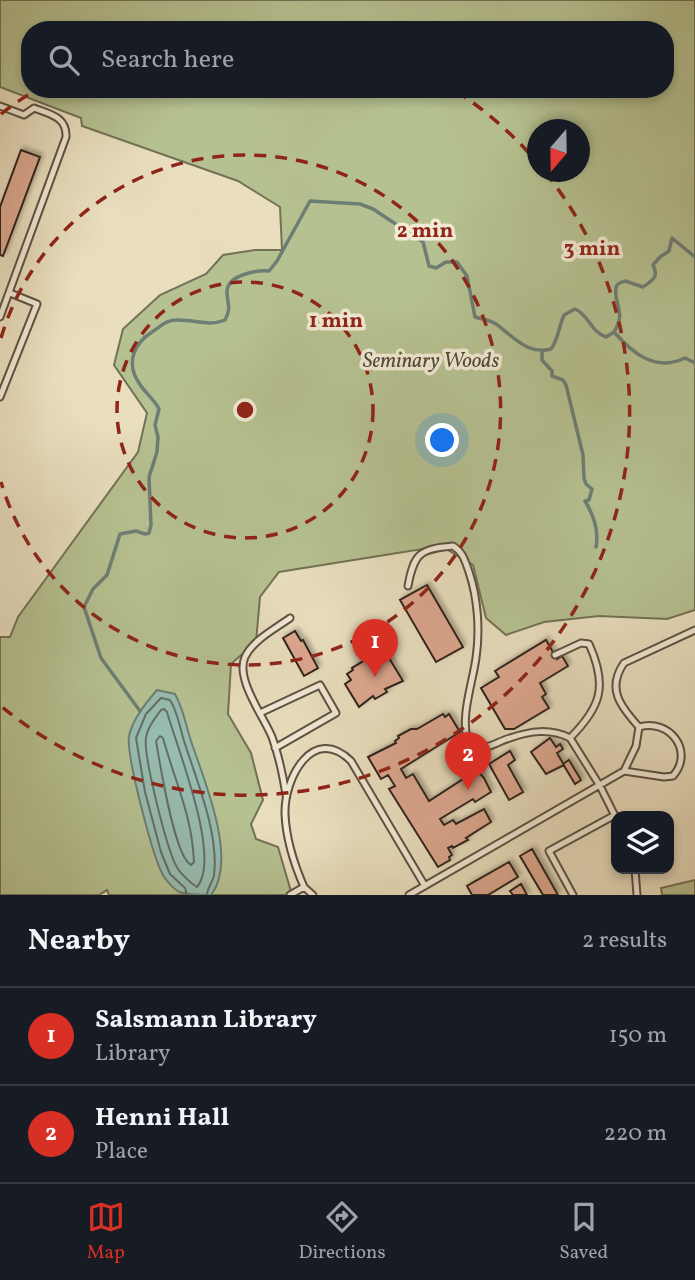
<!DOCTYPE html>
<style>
body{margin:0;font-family:Vollkorn,serif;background:#20242c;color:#f1f3f6}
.controls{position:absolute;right:21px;bottom:21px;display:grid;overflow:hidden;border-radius:14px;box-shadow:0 4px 10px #0003}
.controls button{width:63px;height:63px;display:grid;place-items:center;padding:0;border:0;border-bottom:2px solid #363941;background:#171b24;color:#f1f3f6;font:35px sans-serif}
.compass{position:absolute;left:527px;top:119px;width:63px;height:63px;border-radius:50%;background:#171b24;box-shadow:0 4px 10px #0003;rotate:200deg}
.you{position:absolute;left:443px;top:441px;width:24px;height:24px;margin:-18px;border:5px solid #fff;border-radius:50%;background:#1a73e8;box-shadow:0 0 0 10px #1a73e833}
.badge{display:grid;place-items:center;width:46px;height:46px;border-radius:50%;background:#d93025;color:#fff;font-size:23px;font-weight:700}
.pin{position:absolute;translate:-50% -58px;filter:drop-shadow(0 2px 4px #0008)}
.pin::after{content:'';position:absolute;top:37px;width:24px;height:21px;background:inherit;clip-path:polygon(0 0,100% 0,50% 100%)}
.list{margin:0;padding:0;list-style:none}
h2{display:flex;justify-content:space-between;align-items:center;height:91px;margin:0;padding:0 28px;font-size:30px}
h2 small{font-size:23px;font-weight:400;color:#9ea1a6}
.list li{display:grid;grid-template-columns:46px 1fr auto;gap:21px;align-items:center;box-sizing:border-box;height:98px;padding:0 28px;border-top:2px solid #363941}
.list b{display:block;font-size:26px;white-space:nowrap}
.list p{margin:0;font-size:23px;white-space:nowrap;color:#9ea1a6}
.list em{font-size:23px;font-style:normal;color:#9ea1a6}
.icon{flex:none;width:38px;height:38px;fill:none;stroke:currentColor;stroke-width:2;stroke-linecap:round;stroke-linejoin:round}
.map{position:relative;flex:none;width:695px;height:895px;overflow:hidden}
.search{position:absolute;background:#171b24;box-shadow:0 4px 10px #0003;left:21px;right:21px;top:21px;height:77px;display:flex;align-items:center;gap:18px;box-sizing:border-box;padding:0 24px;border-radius:28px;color:#9ea1a6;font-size:26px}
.sheet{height:287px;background:#171b24}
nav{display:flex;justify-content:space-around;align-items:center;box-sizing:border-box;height:98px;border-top:2px solid #363941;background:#171b24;font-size:19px;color:#9ea1a6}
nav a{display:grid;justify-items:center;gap:4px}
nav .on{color:#d93025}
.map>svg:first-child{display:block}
.green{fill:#b6c191;stroke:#727256;stroke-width:2;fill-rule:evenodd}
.water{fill:#97bcb0;stroke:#6d7e75;stroke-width:2}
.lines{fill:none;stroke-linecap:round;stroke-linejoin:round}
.shore{stroke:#636f66;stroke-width:2}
.stream{stroke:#6d7e75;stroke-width:3.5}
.building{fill:#dca78f;stroke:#2f221c;stroke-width:2;filter:url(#shadow)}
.service-casing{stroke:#5e5144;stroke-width:9}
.service{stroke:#f1ead5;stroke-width:5}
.ring{fill:none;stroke:#8f2418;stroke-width:3.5;stroke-dasharray:12 9}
.labels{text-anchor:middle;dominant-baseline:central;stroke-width:7;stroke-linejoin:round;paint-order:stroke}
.park-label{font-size:21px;font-style:italic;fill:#514a39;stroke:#f1ead5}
.centre{fill:#8f2418;stroke:#f1ead5;stroke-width:3.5}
.ring-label{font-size:21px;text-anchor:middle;font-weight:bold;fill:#8f2418;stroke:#f1ead5;stroke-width:7;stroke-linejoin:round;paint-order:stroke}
</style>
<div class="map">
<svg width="695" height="895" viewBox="0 0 695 895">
<defs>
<filter id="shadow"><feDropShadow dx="3" dy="-3" stdDeviation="2" flood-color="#0004"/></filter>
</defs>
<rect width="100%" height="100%" fill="#e9debe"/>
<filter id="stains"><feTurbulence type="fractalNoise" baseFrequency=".00286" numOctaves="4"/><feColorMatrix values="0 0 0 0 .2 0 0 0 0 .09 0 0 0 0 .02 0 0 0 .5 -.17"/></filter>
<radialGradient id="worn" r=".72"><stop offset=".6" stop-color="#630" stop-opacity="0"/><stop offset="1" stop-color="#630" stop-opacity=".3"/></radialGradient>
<path class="green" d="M0 0H695V610L667 619 599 616 544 622 506 635 486 618 473 565 441 546 279 572 260 597 256 642 231 664 228 714 251 753 263 800 251 824 256 839 278 847 292 895H109L107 890 99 895H0V637H10L18 617 138 452 147 413 114 365 123 329 160 295 206 274 223 255 255 250H282L280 207 238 181 82 126 81 118 0 87ZM30 30H665V89H30ZM538 130H580V172H538Z
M695 880V895H662L661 888Z"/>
<path class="water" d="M157 690 175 694C184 710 186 727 192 744 205 782 238 861 211 895 201 895 188 895 179 892 174 889 167 881 164 877 153 859 126 755 129 736 133 718 146 703 157 690Z"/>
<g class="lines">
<path class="shore" d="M161 710 164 709 167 712C177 748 222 858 197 887 192 884 182 875 178 869 168 855 143 755 146 738 147 728 155 718 161 710Z
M160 736 163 738C175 782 192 815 194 862L191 865C174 856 160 763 156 741Z
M187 895 185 888 170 874 161 852 145 792 136 738 146 714 161 698 170 700C179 714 180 731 186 747 198 784 219 835 214 875 213 882 207 888 207 895"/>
<path class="stream" d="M614 332C633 354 656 372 685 358L695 363
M542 351V360L552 371V376L563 380 566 385 583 455 584 478 586 484 592 489 589 500 585 501C593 514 599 531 596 547
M140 711 101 658 84 607 93 589 107 575 120 534 136 531 145 534 149 533 151 525 149 477 157 452 158 437 155 425 159 409C154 399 145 393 139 383 126 364 133 344 152 332 160 327 166 320 176 320 194 319 208 327 225 320 232 306 227 305 227 292 227 275 256 270 269 271L277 261 310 201 360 204 373 209 423 242 429 266 436 268 446 262H457L467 276 475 317C482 319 490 320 496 324 514 337 527 355 551 349 558 340 559 326 564 315L575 309C589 315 591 332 606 337L614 332C627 311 613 304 616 288 617 283 620 283 625 281L643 287C653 280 659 277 653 265L660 257 669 251 672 238 695 257"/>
</g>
<path class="building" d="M21 150 40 157 3 256 0 255V207Z
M427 585 463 647 436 662 400 600Z
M295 631 301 641 303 640 318 668 304 676 283 638Z
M546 640 557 659 562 656 568 666 540 683 546 694 542 697 549 708 514 729H505L481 688 499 677 495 671Z
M383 652 387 659 389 658 403 681 385 689 387 692 375 699 373 696 359 707 345 684 351 680 347 674 353 670 352 668 372 656 373 658Z
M443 714 445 717 449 714 460 732 401 769 406 778 413 774 429 801 477 770 484 778 491 792 475 802 473 799 440 819 444 825 453 820 456 824 484 809 491 822 466 838 468 840 453 848 452 846 448 848 452 855 449 857 450 860 438 867 389 789 395 786 388 775 381 779 368 757 396 743 395 741 399 738 398 736 411 729H417Z
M550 738 556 747 560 744 563 749 557 753 564 765 546 774 531 752Z
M510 751 515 760 508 765 523 792 509 800 489 764Z
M569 760 581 780 575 784 563 764Z
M532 849 558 895H543L520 856Z
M509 862 518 877 488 895H472L467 886Z
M521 884 527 895H513L510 891Z"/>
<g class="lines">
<g class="service-casing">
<path id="service" d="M0 106 24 115 34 108C50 114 67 117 66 137L0 317
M0 397 37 304 10 293
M408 586C414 553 420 549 453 546 463 552 465 561 469 572 478 599 480 631 476 658 472 686 460 716 468 744 485 753 493 743 510 738 530 731 550 728 570 738
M555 655 581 643 589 644C608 686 601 707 570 738L600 786 616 818
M260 713 320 685 336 713 275 748
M624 771 636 746 639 727C621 707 606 689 624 663L695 630
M286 795C283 776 279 756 272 737 264 717 235 679 245 657 253 640 275 629 290 618
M635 869 637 895
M304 887C294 864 286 839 285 814 284 778 313 724 351 761L425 886
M290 895 304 887 313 895
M409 895 624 771 664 777 673 776C695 751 669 718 639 727
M573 895 549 851 615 815"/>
</g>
<use href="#service" class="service"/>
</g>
<g class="ring">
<circle cx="245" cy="410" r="128"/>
<path d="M1 338A255 255 0 1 1 1 482"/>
<path d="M1 114A383 383 0 0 1 34 91M202 29A383 383 0 0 1 288 29M456 91A383 383 0 0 1 536 161M545 172A383 383 0 0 1 1 706"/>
</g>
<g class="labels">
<g class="park-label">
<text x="431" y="361">Seminary Woods</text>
</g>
</g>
<circle cx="245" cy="410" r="10" class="centre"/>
<g class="ring-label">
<text x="425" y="237">2 min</text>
<text x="592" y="255">3 min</text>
<text x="336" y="327">1 min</text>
</g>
<rect width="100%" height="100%" filter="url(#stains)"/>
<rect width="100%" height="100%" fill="url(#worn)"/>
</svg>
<div class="controls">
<button><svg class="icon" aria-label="layers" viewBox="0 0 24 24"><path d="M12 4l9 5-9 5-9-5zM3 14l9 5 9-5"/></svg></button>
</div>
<svg class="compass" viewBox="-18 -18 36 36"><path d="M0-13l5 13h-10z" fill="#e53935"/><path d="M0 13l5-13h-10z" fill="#9ea1a6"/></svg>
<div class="you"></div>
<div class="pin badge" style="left:375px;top:677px">1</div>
<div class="pin badge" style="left:468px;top:790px">2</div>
<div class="search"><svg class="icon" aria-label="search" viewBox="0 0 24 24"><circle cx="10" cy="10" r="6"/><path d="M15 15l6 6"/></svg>Search here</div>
</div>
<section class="sheet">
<h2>Nearby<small>2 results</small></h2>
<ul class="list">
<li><span class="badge">1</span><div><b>Salsmann Library</b><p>Library</p></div><em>150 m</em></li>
<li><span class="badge">2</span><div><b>Henni Hall</b><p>Place</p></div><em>220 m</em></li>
</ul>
</section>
<nav>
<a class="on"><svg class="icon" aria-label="map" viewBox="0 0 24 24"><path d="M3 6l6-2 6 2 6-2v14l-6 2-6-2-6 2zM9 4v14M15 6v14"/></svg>Map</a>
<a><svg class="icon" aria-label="directions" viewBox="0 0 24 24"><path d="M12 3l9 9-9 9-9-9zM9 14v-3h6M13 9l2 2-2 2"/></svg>Directions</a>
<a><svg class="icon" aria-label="saved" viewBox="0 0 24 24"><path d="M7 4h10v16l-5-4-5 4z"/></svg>Saved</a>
</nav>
